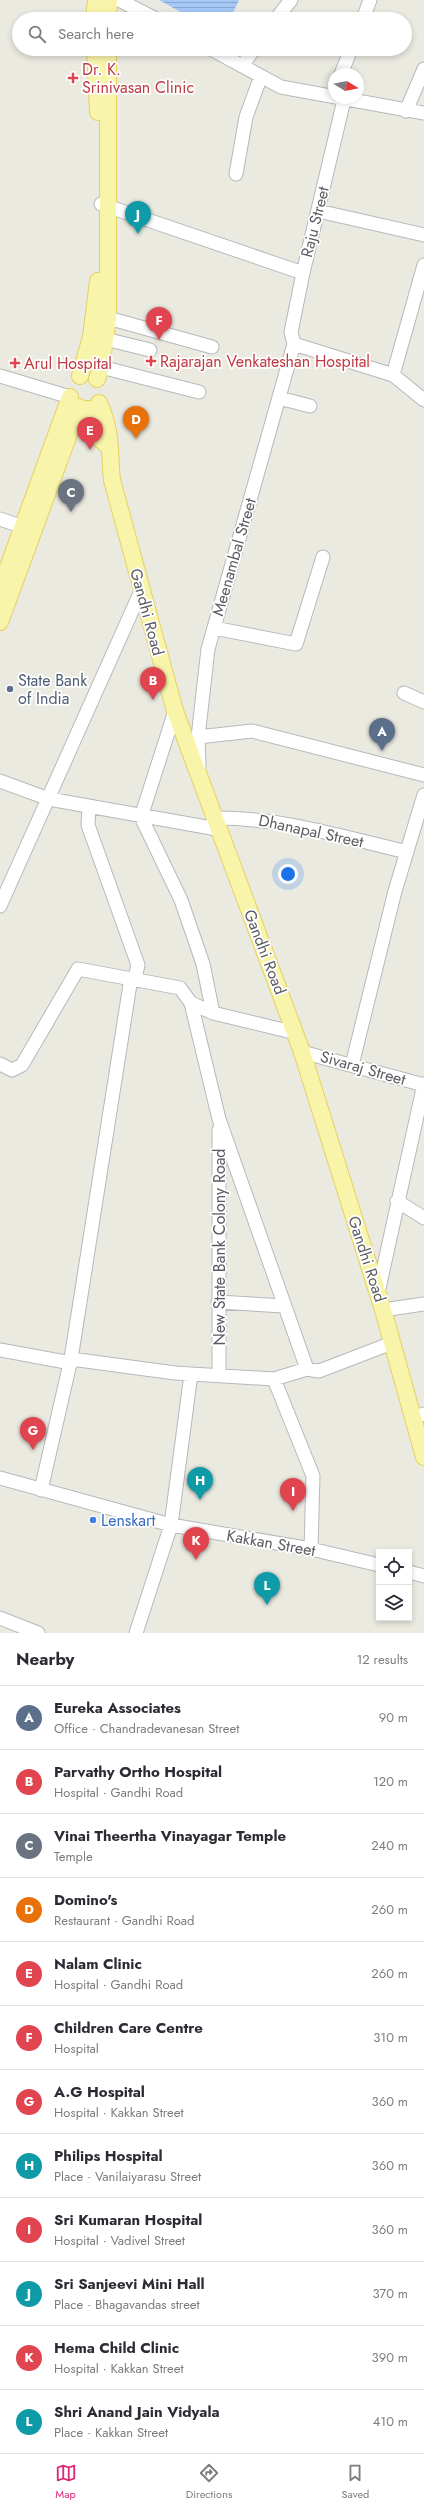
<!DOCTYPE html>
<meta charset="utf-8">
<style>
body{margin:0;font-family:Jost,sans-serif;background:#f2f2f3;color:#2b2b33}
.controls{position:absolute;right:12px;bottom:12px;display:grid;overflow:hidden;border-radius:0px;box-shadow:0 2px 6px #0003}
.controls button{width:36px;height:36px;display:grid;place-items:center;padding:0;border:0;border-bottom:1px solid #e1e1e2;background:#fff;color:#2b2b33;font:20px sans-serif}
.compass{position:absolute;left:328px;top:68px;width:36px;height:36px;border-radius:50%;background:#fff;box-shadow:0 2px 6px #0003;rotate:100deg}
.you{position:absolute;left:288px;top:874px;width:14px;height:14px;margin:-10px;border:3px solid #fff;border-radius:50%;background:#1a73e8;box-shadow:0 0 0 6px #1a73e833}
.badge{display:grid;place-items:center;width:26px;height:26px;border-radius:50%;background:#db2777;color:#fff;font-size:13px;font-weight:700}
.pin{position:absolute;translate:-50% -33px;filter:drop-shadow(0 1px 2px #0008)}
.pin::after{content:'';position:absolute;top:21px;width:14px;height:12px;background:inherit;clip-path:polygon(0 0,100% 0,50% 100%)}
.list{margin:0;padding:0;list-style:none}
h2{display:flex;justify-content:space-between;align-items:center;height:52px;margin:0;padding:0 16px;font-size:17px}
h2 small{font-size:13px;font-weight:400;color:#7c7c81}
.list li{display:grid;grid-template-columns:26px 1fr auto;gap:12px;align-items:center;box-sizing:border-box;height:64px;padding:0 16px;border-top:1px solid #e1e1e2}
.list b{display:block;font-size:15px;white-space:nowrap}
.list p{margin:0;font-size:13px;white-space:nowrap;color:#7c7c81}
.list em{font-size:13px;font-style:normal;color:#7c7c81}
.icon{flex:none;width:22px;height:22px;fill:none;stroke:currentColor;stroke-width:2;stroke-linecap:round;stroke-linejoin:round}
.map{position:relative;flex:none;width:424px;height:1633px;overflow:hidden}
.search{position:absolute;background:#fff;box-shadow:0 2px 6px #0003;left:12px;right:12px;top:12px;height:44px;display:flex;align-items:center;gap:10px;box-sizing:border-box;padding:0 14px;border-radius:22px;color:#7c7c81;font-size:15px}
.sheet{height:820px;background:#fff}
nav{display:flex;justify-content:space-around;align-items:center;box-sizing:border-box;height:56px;border-top:1px solid #e1e1e2;background:#fff;font-size:11px;color:#7c7c81}
nav a{display:grid;justify-items:center;gap:2px}
nav .on{color:#db2777}
.map>svg:first-child{display:block}
.water{fill:url(#water-rules)}
.lines{fill:none;stroke-linecap:round;stroke-linejoin:round}
.minor-casing{stroke:#b7b8bd;stroke-width:15}
.major-casing{stroke:#e4d161;stroke-width:18}
.minor{stroke:#fff;stroke-width:13}
.major{stroke:#f8f5aa;stroke-width:16}
.health-dot{fill:#e0444e;stroke:#fff;stroke-width:1.5}
.service-dot{fill:#5c6f8a;stroke:#fff;stroke-width:1.5}
.shop-dot{fill:#3f7fe0;stroke:#fff;stroke-width:1.5}
.labels{text-anchor:middle;dominant-baseline:central;stroke-width:3.5;stroke-linejoin:round;paint-order:stroke}
.health-label{font-size:16px;fill:#be3a42;stroke:#fff;text-anchor:start}
.street-label{font-size:16px;fill:#5a5c61;stroke:#fff}
.service-label{font-size:16px;fill:#4e5e75;stroke:#fff;text-anchor:start}
.shop-label{font-size:16px;fill:#366cbe;stroke:#fff;text-anchor:start}
</style>
<div class="map">
<svg width="424" height="1633" viewBox="0 0 424 1633">
<defs>
<pattern id="water-rules" width="6" height="5" patternUnits="userSpaceOnUse"><rect width="6" height="5" fill="#a5c8f7"/><path d="M0 2.5h6" fill="none" stroke="#89a6cb"/></pattern>
</defs>
<rect width="100%" height="100%" fill="#ebeae1"/>
<path class="water" d="M159 0H239L230 19H193Z"/>
<g class="lines">
<g class="minor-casing">
<path id="minor" d="M119 0 156 19
M276 19 291 0
M363 19 370 0
M211 49 281 87 424 113
M242 66 254 49
M341 74 351 49
M406 111 424 69
M236 174 246 117 261 76
M101 204 303 273
M318 211 424 235
M108 318 212 347
M105 339 150 350
M294 344 393 375 424 400
M101 367 199 392
M393 375 424 265
M0 376 70 397
M279 398 310 406
M0 519 23 527
M214 628 296 644 323 557
M404 693 424 702
M175 711 141 817 181 900 203 964 213 1013
M198 737 252 731 424 775
M199 767 198 737 208 649 294 344 291 332 303 273 344 100
M0 781 49 799 217 829
M89 807 88 825 138 965 135 978
M213 818C279 817 343 837 407 852
M0 906 141 591
M191 1003 219 1119 307 1369
M302 1052 424 1085
M0 1064 12 1070 22 1065 78 969 180 988 191 1003 213 1013 296 1033
M352 1065 395 891 424 795
M219 1130V1374
M397 1201 424 1218
M378 1293 424 1084
M218 1302 284 1306
M383 1310 424 1304
M0 1350 71 1363
M71 1359 175 1373 274 1379 307 1369 319 1371 392 1343
M274 1379 313 1476 311 1549
M412 1418 424 1414
M0 1478 171 1525 311 1549 379 1565
M41 1490 71 1359 131 978
M409 1572 424 1576
M0 1618 38 1633
M136 1633 171 1525 191 1374"/>
</g>
<g class="major-casing">
<path id="major" d="M94 19 96 0
M108 19 109 0
M95 49 98 112
M80 376 91 337 98 281
M97 379 101 367 108 318V49
M99 403C112 431 109 450 112 480L175 711 302 1052 383 1310 424 1457
M88 409 101 440 109 447
M0 589 70 397
M0 622 79 407"/>
</g>
<use href="#minor" class="minor"/>
<use href="#major" class="major"/>
</g>
<g class="health-dot">
<path d="M71 72h4v4h4v4h-4v4h-4v-4h-4v-4h4z"/>
<path d="M149 355h4v4h4v4h-4v4h-4v-4h-4v-4h4z"/>
<path d="M13 357h4v4h4v4h-4v4h-4v-4h-4v-4h4z"/>
</g>
<circle class="service-dot" cx="10" cy="689" r="4"/>
<circle class="shop-dot" cx="93" cy="1520" r="4"/>
<g class="labels">
<g class="health-label">
<text x="82" y="69">Dr. K.<tspan x="82" dy="18">Srinivasan Clinic</tspan></text>
<text x="160" y="361">Rajarajan Venkateshan Hospital</text>
<text x="24" y="363">Arul Hospital</text>
</g>
<g class="street-label">
<text transform="translate(315 222) rotate(-76)">Raju Street</text>
<text transform="translate(234 557) rotate(-74)">Meenambal Street</text>
<text transform="translate(147 612) rotate(75)">Gandhi Road</text>
<text transform="translate(311 831) rotate(12)">Dhanapal Street</text>
<text transform="translate(265 952) rotate(69)">Gandhi Road</text>
<text transform="translate(363 1068) rotate(16)">Sivaraj Street</text>
<text transform="translate(219 1247) rotate(-90)">New State Bank Colony Road</text>
<text transform="translate(367 1259) rotate(72)">Gandhi Road</text>
<text transform="translate(271 1543) rotate(10)">Kakkan Street</text>
</g>
<g class="service-label">
<text x="18" y="680">State Bank<tspan x="18" dy="18">of India</tspan></text>
</g>
<g class="shop-label">
<text x="101" y="1520">Lenskart</text>
</g>
</g>
</svg>
<div class="controls">
<button><svg class="icon" aria-label="locate" viewBox="0 0 24 24"><circle cx="12" cy="12" r="6"/><path d="M12 2v4M12 18v4M2 12h4M18 12h4"/></svg></button>
<button><svg class="icon" aria-label="layers" viewBox="0 0 24 24"><path d="M12 4l9 5-9 5-9-5zM3 14l9 5 9-5"/></svg></button>
</div>
<svg class="compass" viewBox="-18 -18 36 36"><path d="M0-13l5 13h-10z" fill="#e53935"/><path d="M0 13l5-13h-10z" fill="#7c7c81"/></svg>
<div class="you"></div>
<div class="pin badge" style="left:382px;top:751px;background:#5c6f8a">A</div>
<div class="pin badge" style="left:153px;top:700px;background:#e0444e">B</div>
<div class="pin badge" style="left:71px;top:512px;background:#6b7280">C</div>
<div class="pin badge" style="left:136px;top:439px;background:#e8710a">D</div>
<div class="pin badge" style="left:90px;top:450px;background:#e0444e">E</div>
<div class="pin badge" style="left:159px;top:340px;background:#e0444e">F</div>
<div class="pin badge" style="left:33px;top:1450px;background:#e0444e">G</div>
<div class="pin badge" style="left:200px;top:1500px;background:#0f9aa8">H</div>
<div class="pin badge" style="left:293px;top:1511px;background:#e0444e">I</div>
<div class="pin badge" style="left:138px;top:234px;background:#0f9aa8">J</div>
<div class="pin badge" style="left:196px;top:1560px;background:#e0444e">K</div>
<div class="pin badge" style="left:267px;top:1605px;background:#0f9aa8">L</div>
<div class="search"><svg class="icon" aria-label="search" viewBox="0 0 24 24"><circle cx="10" cy="10" r="6"/><path d="M15 15l6 6"/></svg>Search here</div>
</div>
<section class="sheet">
<h2>Nearby<small>12 results</small></h2>
<ul class="list">
<li><span class="badge" style="background:#5c6f8a">A</span><div><b>Eureka Associates</b><p>Office · Chandradevanesan Street</p></div><em>90 m</em></li>
<li><span class="badge" style="background:#e0444e">B</span><div><b>Parvathy Ortho Hospital</b><p>Hospital · Gandhi Road</p></div><em>120 m</em></li>
<li><span class="badge" style="background:#6b7280">C</span><div><b>Vinai Theertha Vinayagar Temple</b><p>Temple</p></div><em>240 m</em></li>
<li><span class="badge" style="background:#e8710a">D</span><div><b>Domino's</b><p>Restaurant · Gandhi Road</p></div><em>260 m</em></li>
<li><span class="badge" style="background:#e0444e">E</span><div><b>Nalam Clinic</b><p>Hospital · Gandhi Road</p></div><em>260 m</em></li>
<li><span class="badge" style="background:#e0444e">F</span><div><b>Children Care Centre</b><p>Hospital</p></div><em>310 m</em></li>
<li><span class="badge" style="background:#e0444e">G</span><div><b>A.G Hospital</b><p>Hospital · Kakkan Street</p></div><em>360 m</em></li>
<li><span class="badge" style="background:#0f9aa8">H</span><div><b>Philips Hospital</b><p>Place · Vanilaiyarasu Street</p></div><em>360 m</em></li>
<li><span class="badge" style="background:#e0444e">I</span><div><b>Sri Kumaran Hospital</b><p>Hospital · Vadivel Street</p></div><em>360 m</em></li>
<li><span class="badge" style="background:#0f9aa8">J</span><div><b>Sri Sanjeevi Mini Hall</b><p>Place · Bhagavandas street</p></div><em>370 m</em></li>
<li><span class="badge" style="background:#e0444e">K</span><div><b>Hema Child Clinic</b><p>Hospital · Kakkan Street</p></div><em>390 m</em></li>
<li><span class="badge" style="background:#0f9aa8">L</span><div><b>Shri Anand Jain Vidyala</b><p>Place · Kakkan Street</p></div><em>410 m</em></li>
</ul>
</section>
<nav>
<a class="on"><svg class="icon" aria-label="map" viewBox="0 0 24 24"><path d="M3 6l6-2 6 2 6-2v14l-6 2-6-2-6 2zM9 4v14M15 6v14"/></svg>Map</a>
<a><svg class="icon" aria-label="directions" viewBox="0 0 24 24"><path d="M12 3l9 9-9 9-9-9zM9 14v-3h6M13 9l2 2-2 2"/></svg>Directions</a>
<a><svg class="icon" aria-label="saved" viewBox="0 0 24 24"><path d="M7 4h10v16l-5-4-5 4z"/></svg>Saved</a>
</nav>
